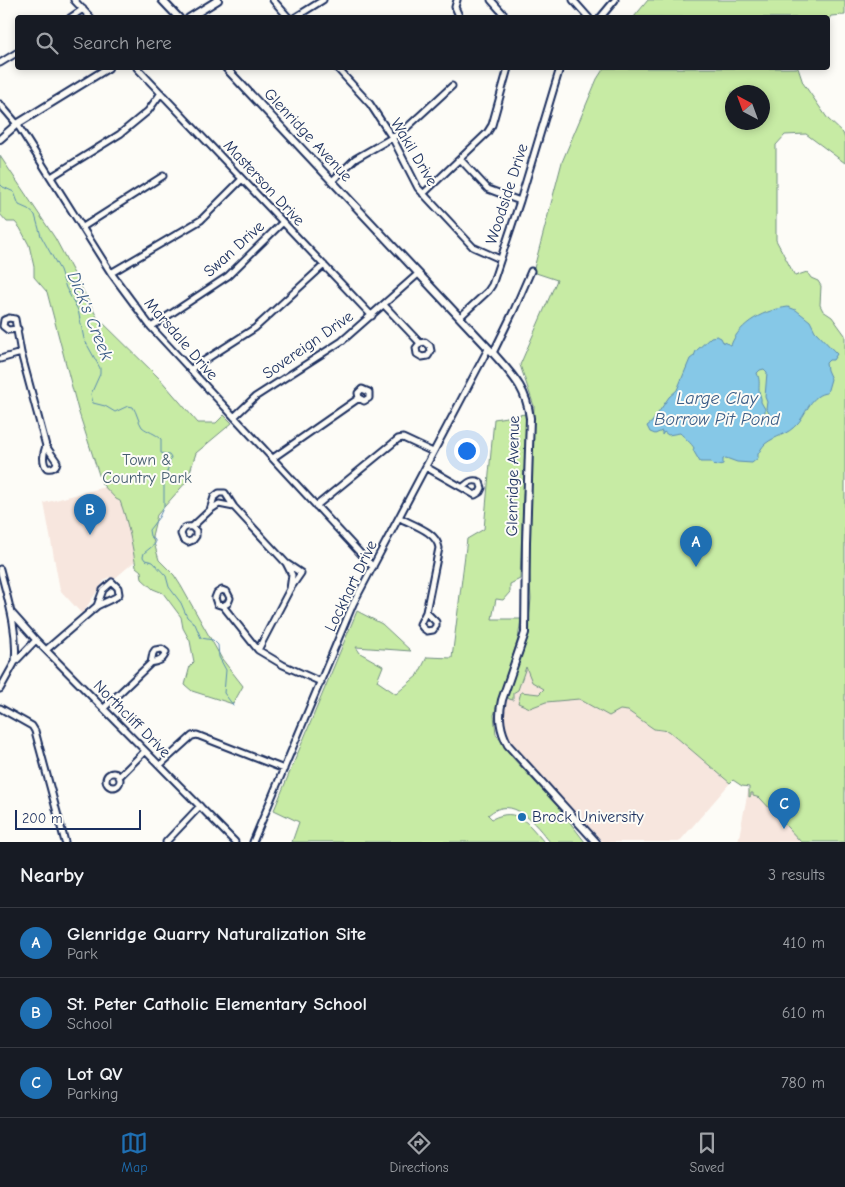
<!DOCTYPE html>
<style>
body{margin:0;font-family:"Comic Neue",sans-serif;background:#20242c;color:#f1f3f6}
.compass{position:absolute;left:725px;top:85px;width:45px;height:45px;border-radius:50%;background:#171b24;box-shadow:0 2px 8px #0003;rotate:319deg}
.scale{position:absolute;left:15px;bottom:12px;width:126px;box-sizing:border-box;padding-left:5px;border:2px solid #1b2f5e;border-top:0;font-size:14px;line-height:18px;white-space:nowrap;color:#1b2f5e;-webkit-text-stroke:4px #fdfcf7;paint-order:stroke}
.you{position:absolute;left:466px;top:450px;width:18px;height:18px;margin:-12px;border:4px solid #fff;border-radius:50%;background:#1a73e8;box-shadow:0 0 0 8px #1a73e833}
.badge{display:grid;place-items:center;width:32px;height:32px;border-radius:50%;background:#1f6fb2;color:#fff;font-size:16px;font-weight:700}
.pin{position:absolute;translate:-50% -41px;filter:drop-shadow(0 1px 2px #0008)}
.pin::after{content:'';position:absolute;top:26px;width:18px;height:15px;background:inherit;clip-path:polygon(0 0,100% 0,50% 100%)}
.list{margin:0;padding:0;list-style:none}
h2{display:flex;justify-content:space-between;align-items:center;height:65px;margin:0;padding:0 20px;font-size:21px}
h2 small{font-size:16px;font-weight:400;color:#9ea1a6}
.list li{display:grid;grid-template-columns:32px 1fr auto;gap:15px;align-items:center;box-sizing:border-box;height:70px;padding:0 20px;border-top:1px solid #363941}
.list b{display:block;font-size:19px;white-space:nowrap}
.list p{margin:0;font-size:16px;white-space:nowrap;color:#9ea1a6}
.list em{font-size:16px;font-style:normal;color:#9ea1a6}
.icon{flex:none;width:28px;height:28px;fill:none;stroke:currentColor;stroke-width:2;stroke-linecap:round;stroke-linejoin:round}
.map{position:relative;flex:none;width:845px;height:842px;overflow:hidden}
.search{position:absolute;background:#171b24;box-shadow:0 2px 8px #0003;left:15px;right:15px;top:15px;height:55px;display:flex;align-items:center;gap:12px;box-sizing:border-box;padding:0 18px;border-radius:5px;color:#9ea1a6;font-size:19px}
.sheet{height:275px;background:#171b24}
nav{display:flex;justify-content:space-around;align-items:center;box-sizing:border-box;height:70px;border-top:1px solid #363941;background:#171b24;font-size:14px;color:#9ea1a6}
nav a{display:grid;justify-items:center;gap:2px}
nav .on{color:#1f6fb2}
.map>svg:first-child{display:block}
.built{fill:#f7e6de}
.green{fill:#c7eba4;stroke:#718d81;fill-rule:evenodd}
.water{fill:#86c8e7;stroke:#5b8bb0;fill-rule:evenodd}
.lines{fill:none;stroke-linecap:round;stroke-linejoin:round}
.stream{stroke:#5b8bb0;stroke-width:1}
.minor-casing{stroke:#1b2f5e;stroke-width:9}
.major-casing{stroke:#1b2f5e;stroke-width:10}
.minor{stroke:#fdfcf7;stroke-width:5}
.major{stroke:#fdfcf7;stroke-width:6}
.poi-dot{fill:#1f6fb2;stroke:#fdfcf7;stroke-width:2}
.labels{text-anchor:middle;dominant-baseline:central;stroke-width:4;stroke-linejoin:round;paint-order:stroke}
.street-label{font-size:16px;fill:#1b2f5e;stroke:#fdfcf7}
.park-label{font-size:16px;fill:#465e70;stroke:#fdfcf7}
.poi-label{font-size:16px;fill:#1b2f5e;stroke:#fdfcf7;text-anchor:start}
.water-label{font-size:18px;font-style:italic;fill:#3b5d87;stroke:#fdfcf7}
</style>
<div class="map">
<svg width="845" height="842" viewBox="0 0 845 842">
<rect width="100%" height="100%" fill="#fdfcf7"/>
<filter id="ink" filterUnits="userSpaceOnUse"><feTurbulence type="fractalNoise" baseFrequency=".02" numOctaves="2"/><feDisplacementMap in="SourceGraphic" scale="10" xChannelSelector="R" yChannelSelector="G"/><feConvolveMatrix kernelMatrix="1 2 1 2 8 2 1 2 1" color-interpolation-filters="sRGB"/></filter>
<g filter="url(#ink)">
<path class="built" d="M105 487 127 509 135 561 113 580 109 577 104 581 82 614 60 590 44 503Z
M529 640 654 729 669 731 730 783 679 842H603L512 746 504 728 503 711Z
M749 786 752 787 837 842H738Z"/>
<path class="green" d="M648 0H845V15L831 16 828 20V18L634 17Z
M604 68H798L803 83 828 119 843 133 845 139V163L806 134 785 135 776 145V240L795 276 807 272 811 278 818 281 821 286 820 305 823 311 832 317 845 335V842H801L760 798 753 796V793H751V796L749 797V787L742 786 733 780 730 783 669 731 654 729 628 711 620 710 609 716 579 699 546 702 530 708 518 703 521 692 539 694 544 689 532 682 526 667 518 690 513 693V700L509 699 507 696 527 640 531 599 528 549 532 473 534 406 520 365 557 280 533 272 562 162 597 79ZM732 92H762V122H732Z
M0 156 55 238 97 317 160 379 198 423H216L224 415 232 423 196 453 187 481 157 515 152 536 159 560 174 575 181 586 222 659 243 686 233 704 192 691 185 685 190 666 194 662 190 641 183 628 181 617 163 593 153 589 142 579 141 571 136 567C132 544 128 522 120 501L116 499 102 484 78 410 47 292 34 277V267L29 245 20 228 15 222H7L0 214Z
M525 414 526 427 520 579 510 584V592L503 600 496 599 492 619H521L518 639 494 715 496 734 512 757 558 807 585 842H550C536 825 513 793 488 815L492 819C518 806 528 824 544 842H292L299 822 274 810 357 611 382 624 411 651 356 647 360 653 383 666 377 681 396 694 418 675 427 657 452 658 467 539 484 529 494 419Z"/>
<path class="water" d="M788 307 796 310 810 321 815 331 837 354 833 360H829L826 363 827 370 831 379 827 393C811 394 807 413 798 423 787 436 776 435 765 444 762 447 760 451 758 454V458L752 463 737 462 726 458 723 459V464L715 466 711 462H700L693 450 694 448C692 444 684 437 680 433L668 435 664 432 662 435V431L655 434 650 432 647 426 652 422 669 397 677 390 690 359 694 356 696 351 711 337 717 336 721 338 723 342 731 345C740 322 765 310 788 307ZM764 369 767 372 765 397 767 402 766 408 770 415 768 418 765 414V409L761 402C762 397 759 395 759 390 759 383 760 380 757 373L760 370Z"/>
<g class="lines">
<path class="stream" d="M0 184 3 187 14 192 19 205 28 209 35 215 41 236 60 270 66 288 78 310 84 339 100 368V374L91 394 93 403 105 406 115 412 128 406 133 407C137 413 138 421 142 427 148 432 155 433 161 439V453L169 455 171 458 164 482V506L159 517 149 530 150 536 155 540V544L144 553 143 557 145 560 153 562 166 576 169 587 181 603 187 617 195 624 201 638 213 640 218 645 219 657 226 670 224 693 233 705"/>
<g class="minor-casing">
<path id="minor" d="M74 0 91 18
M273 0 289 18
M457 0 455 7 460 18
M491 0 507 18
M573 0 589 18
M70 18 83 9
M294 18 323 0
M600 18 615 0
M0 63 18 52
M137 68 372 316
M337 68 370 104 393 139 418 188 473 247 500 259
M0 104 17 124 111 273 151 327 373 567
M460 159 488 189 520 201
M51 177 120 134 148 111 161 93
M332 181 355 159 402 132 452 86
M423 194 487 133 492 125 508 68
M83 227 163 176
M111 273 201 220 242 179
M384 305 420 343 425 342 430 346 431 351 428 356 422 357 417 354 416 348 420 343
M460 317 488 291 492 285 520 201 560 68
M151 327 228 276 283 222
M18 329 8 330 3 326 4 320 9 318 15 319 21 353 46 446C43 453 42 463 47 468 52 469 56 467 57 462L46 446
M493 353 514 310 531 271
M0 359 21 353
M191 369 255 328 324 265
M234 417 255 397 342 341 418 274
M273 458 359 398 358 393 362 389 369 392V398L364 401 359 398
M426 467 475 495 480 492 482 488 480 482C472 479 469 482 463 487
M316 506 398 439 403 438 433 452
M210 510 214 497 219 493H225L234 507 286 563 292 575 290 589
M400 518C413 525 437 532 439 548L426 612 420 624 423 628 427 631 433 630 436 626V622L426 612
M192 527 196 531V536L193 540 188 542 183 539 181 534C183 528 185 526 192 527L210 510 219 504 234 507
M0 569C8 600 18 630 15 662
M223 606 228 603 230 598 227 592 222 590 217 593 215 598 217 604 223 606 258 650 283 665 321 682
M11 612 36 640 235 842
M46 650 97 606 116 597 119 594 118 588 112 582 103 590 97 606
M258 650 290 589 301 573 286 563
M0 689 15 662 36 640
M0 708 32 726 35 731 65 842
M104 708 151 663C159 661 163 661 166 652L162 649 155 650 153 653 151 663
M160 765 192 736 197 735 284 769
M106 780a7 7 0 1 1 14 0a7 7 0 1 1-14 0Z
M119 777 145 751
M166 842 200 806
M253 842 353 604 488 349"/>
</g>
<g class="major-casing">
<path id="major" d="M162 0 179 18
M189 18 218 0
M226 68 493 353C512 375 526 387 530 418L526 542 525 633 502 700C498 717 500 730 508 745L596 842
M0 139 17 124 108 68"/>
</g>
<use href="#minor" class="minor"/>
<use href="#major" class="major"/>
</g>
</g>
<circle class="poi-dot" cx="522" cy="817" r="5"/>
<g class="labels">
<g class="street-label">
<text transform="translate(308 135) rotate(47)">Glenridge Avenue</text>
<text transform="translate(414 152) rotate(59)">Wakil Drive</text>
<text transform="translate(264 183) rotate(47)">Masterson Drive</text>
<text transform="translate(507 194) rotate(-72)">Woodside Drive</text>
<text transform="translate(234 249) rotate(-42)">Swan Drive</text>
<text transform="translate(181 339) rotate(49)">Marsdale Drive</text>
<text transform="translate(308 345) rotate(-35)">Sovereign Drive</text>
<text transform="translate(513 476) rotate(-89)">Glenridge Avenue</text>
<text transform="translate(351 586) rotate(-64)">Lockhart Drive</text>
<text transform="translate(132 719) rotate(45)">Northcliff Drive</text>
</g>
<g class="park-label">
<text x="147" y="460">Town &amp;<tspan x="147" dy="18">Country Park</tspan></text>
</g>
<g class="poi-label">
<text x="532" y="817">Brock University</text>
</g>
<g class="water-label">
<text transform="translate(90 316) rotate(68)">Dick's Creek</text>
<text x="717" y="398">Large Clay<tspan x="717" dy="21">Borrow Pit Pond</tspan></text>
</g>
</g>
</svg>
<svg class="compass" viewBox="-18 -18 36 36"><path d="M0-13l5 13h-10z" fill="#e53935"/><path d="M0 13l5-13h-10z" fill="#9ea1a6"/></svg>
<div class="scale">200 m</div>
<div class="you"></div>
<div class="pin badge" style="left:696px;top:567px">A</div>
<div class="pin badge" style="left:90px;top:535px">B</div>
<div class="pin badge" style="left:784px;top:829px">C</div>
<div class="search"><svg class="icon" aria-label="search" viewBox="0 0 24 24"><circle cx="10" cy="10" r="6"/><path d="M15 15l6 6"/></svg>Search here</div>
</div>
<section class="sheet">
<h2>Nearby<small>3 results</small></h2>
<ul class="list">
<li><span class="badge">A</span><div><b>Glenridge Quarry Naturalization Site</b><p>Park</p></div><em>410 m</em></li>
<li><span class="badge">B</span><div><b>St. Peter Catholic Elementary School</b><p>School</p></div><em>610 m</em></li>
<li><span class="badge">C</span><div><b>Lot QV</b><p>Parking</p></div><em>780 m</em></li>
</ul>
</section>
<nav>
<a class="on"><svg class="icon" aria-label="map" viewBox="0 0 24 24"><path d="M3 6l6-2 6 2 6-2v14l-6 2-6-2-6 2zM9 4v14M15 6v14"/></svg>Map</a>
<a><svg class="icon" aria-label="directions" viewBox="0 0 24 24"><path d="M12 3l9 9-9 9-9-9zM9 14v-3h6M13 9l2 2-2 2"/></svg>Directions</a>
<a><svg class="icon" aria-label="saved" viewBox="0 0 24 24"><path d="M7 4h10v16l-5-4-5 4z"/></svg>Saved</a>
</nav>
